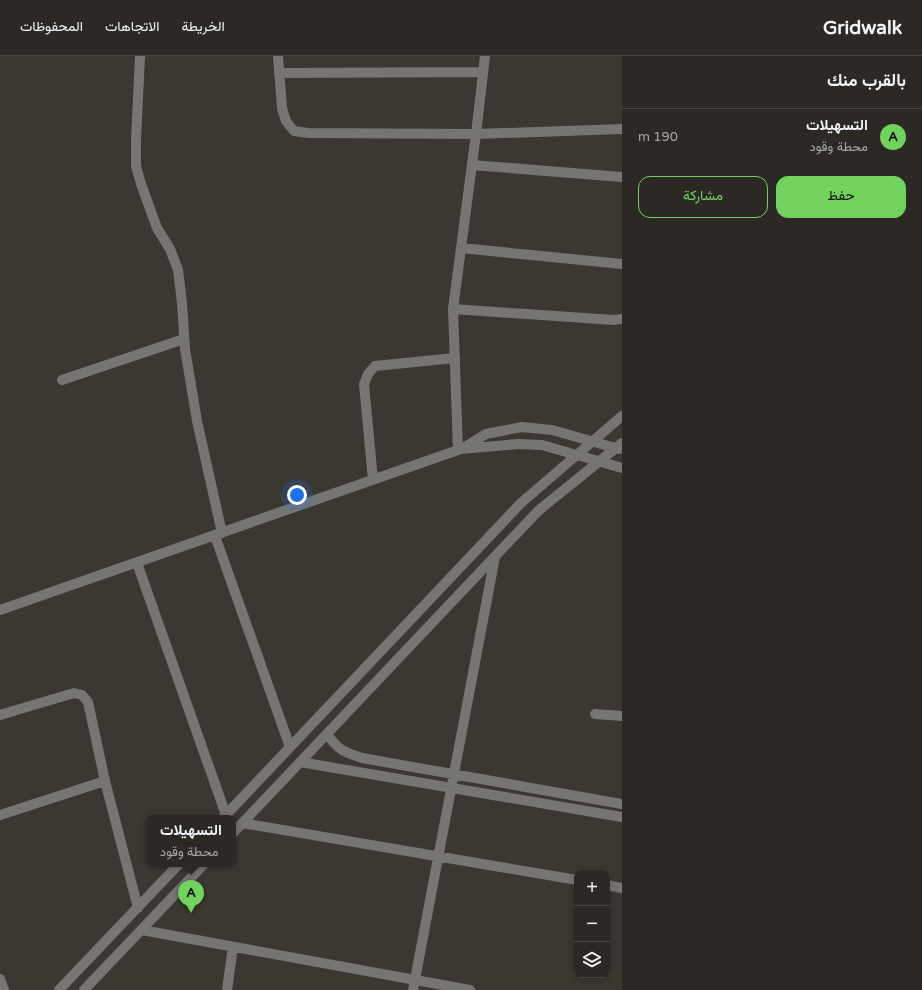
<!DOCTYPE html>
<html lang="ar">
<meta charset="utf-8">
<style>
body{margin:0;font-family:"Varela Round",Vazirmatn,sans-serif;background:#34312d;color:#f1f3f6;direction:rtl}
.controls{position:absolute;right:12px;bottom:12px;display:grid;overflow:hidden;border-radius:8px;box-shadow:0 2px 10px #0003}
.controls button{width:36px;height:36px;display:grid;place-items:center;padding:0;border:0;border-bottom:1px solid #484542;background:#2c2925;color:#f1f3f6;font:20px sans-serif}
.you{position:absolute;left:297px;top:439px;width:14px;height:14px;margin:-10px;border:3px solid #fff;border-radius:50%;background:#1a73e8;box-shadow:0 0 0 6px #1a73e833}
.badge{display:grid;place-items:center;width:26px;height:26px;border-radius:50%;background:#71d35e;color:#111;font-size:13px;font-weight:700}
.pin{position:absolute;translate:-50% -33px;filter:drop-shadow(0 1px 2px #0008)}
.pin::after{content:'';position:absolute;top:21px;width:14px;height:12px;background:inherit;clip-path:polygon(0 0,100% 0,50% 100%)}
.popup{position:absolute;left:146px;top:759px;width:90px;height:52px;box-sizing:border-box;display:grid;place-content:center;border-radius:8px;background:#2c2925;filter:drop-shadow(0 1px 3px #0005);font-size:13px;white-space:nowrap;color:#a6a6a7}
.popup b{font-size:15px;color:#f1f3f6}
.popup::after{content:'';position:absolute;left:50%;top:100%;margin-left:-8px;border:8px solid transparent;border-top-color:#2c2925}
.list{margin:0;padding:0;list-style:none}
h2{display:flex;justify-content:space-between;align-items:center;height:52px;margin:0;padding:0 16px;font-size:17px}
h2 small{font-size:13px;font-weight:400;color:#a6a6a7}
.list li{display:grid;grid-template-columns:26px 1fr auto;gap:12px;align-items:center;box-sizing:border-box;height:56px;padding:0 16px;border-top:1px solid #484542}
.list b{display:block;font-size:15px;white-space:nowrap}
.list p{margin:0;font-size:13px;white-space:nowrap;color:#a6a6a7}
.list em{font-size:13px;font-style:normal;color:#a6a6a7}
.actions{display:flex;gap:8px;padding:12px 16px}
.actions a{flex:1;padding:9px 0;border:1px solid #71d35e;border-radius:12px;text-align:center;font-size:14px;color:#71d35e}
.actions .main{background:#71d35e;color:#111}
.icon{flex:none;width:22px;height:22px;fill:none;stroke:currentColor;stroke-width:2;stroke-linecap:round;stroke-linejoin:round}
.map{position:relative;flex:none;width:622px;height:934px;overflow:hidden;direction:ltr}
header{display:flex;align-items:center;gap:24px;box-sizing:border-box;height:56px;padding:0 20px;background:#2c2925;border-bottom:1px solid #484542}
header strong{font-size:19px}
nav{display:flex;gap:22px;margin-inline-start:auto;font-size:14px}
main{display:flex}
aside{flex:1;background:#2c2925}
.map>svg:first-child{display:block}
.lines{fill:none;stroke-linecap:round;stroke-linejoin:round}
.minor{stroke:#777572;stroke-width:10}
</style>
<header>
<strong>Gridwalk</strong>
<nav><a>الخريطة</a><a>الاتجاهات</a><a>المحفوظات</a></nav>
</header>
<main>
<aside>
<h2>بالقرب منك<small></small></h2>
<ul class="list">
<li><span class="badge">A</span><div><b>التسهيلات</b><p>محطة وقود</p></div><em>190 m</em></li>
</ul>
<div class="actions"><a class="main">حفظ</a><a>مشاركة</a></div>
</aside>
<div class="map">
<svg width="622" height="934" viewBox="0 0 622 934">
<rect width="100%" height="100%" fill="#3b3731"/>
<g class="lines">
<path class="minor" d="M140 0 136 84V110L141 128 157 172 170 193 178 214 182 247 185 293 197 365 222 477
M278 0 282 52 286 65 294 75 308 77 476 78 622 73
M279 17 483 16
M472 109 622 121
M461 192 622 208
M453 253 614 264 622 263
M62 324 184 283
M465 391 486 378 522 371 552 374 619 393
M458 394 453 253 476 78 485 0
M373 424 364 328 368 318 375 310 455 302
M215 480 290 691
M137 507 226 759
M0 554 461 393 518 388 542 389 622 412
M595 658 622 660
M0 659 74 637 82 639 88 646 105 725 138 852
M327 678C338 694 344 696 362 702L622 748
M300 706 622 761
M0 759 105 725
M223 762 521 447 622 360
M242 767 577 824
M233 777 538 455 622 387
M607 829 622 832
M142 874 470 934
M0 923 4 934
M59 934 179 808
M84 934 204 808
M227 934 233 891
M413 934 495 501"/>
</g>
</svg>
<div class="controls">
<button>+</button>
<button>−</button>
<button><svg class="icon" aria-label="layers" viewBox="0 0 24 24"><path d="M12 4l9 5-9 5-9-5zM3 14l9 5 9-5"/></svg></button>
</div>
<div class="you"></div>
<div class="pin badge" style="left:191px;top:857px">A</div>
<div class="popup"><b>التسهيلات</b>محطة وقود</div>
</div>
</main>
